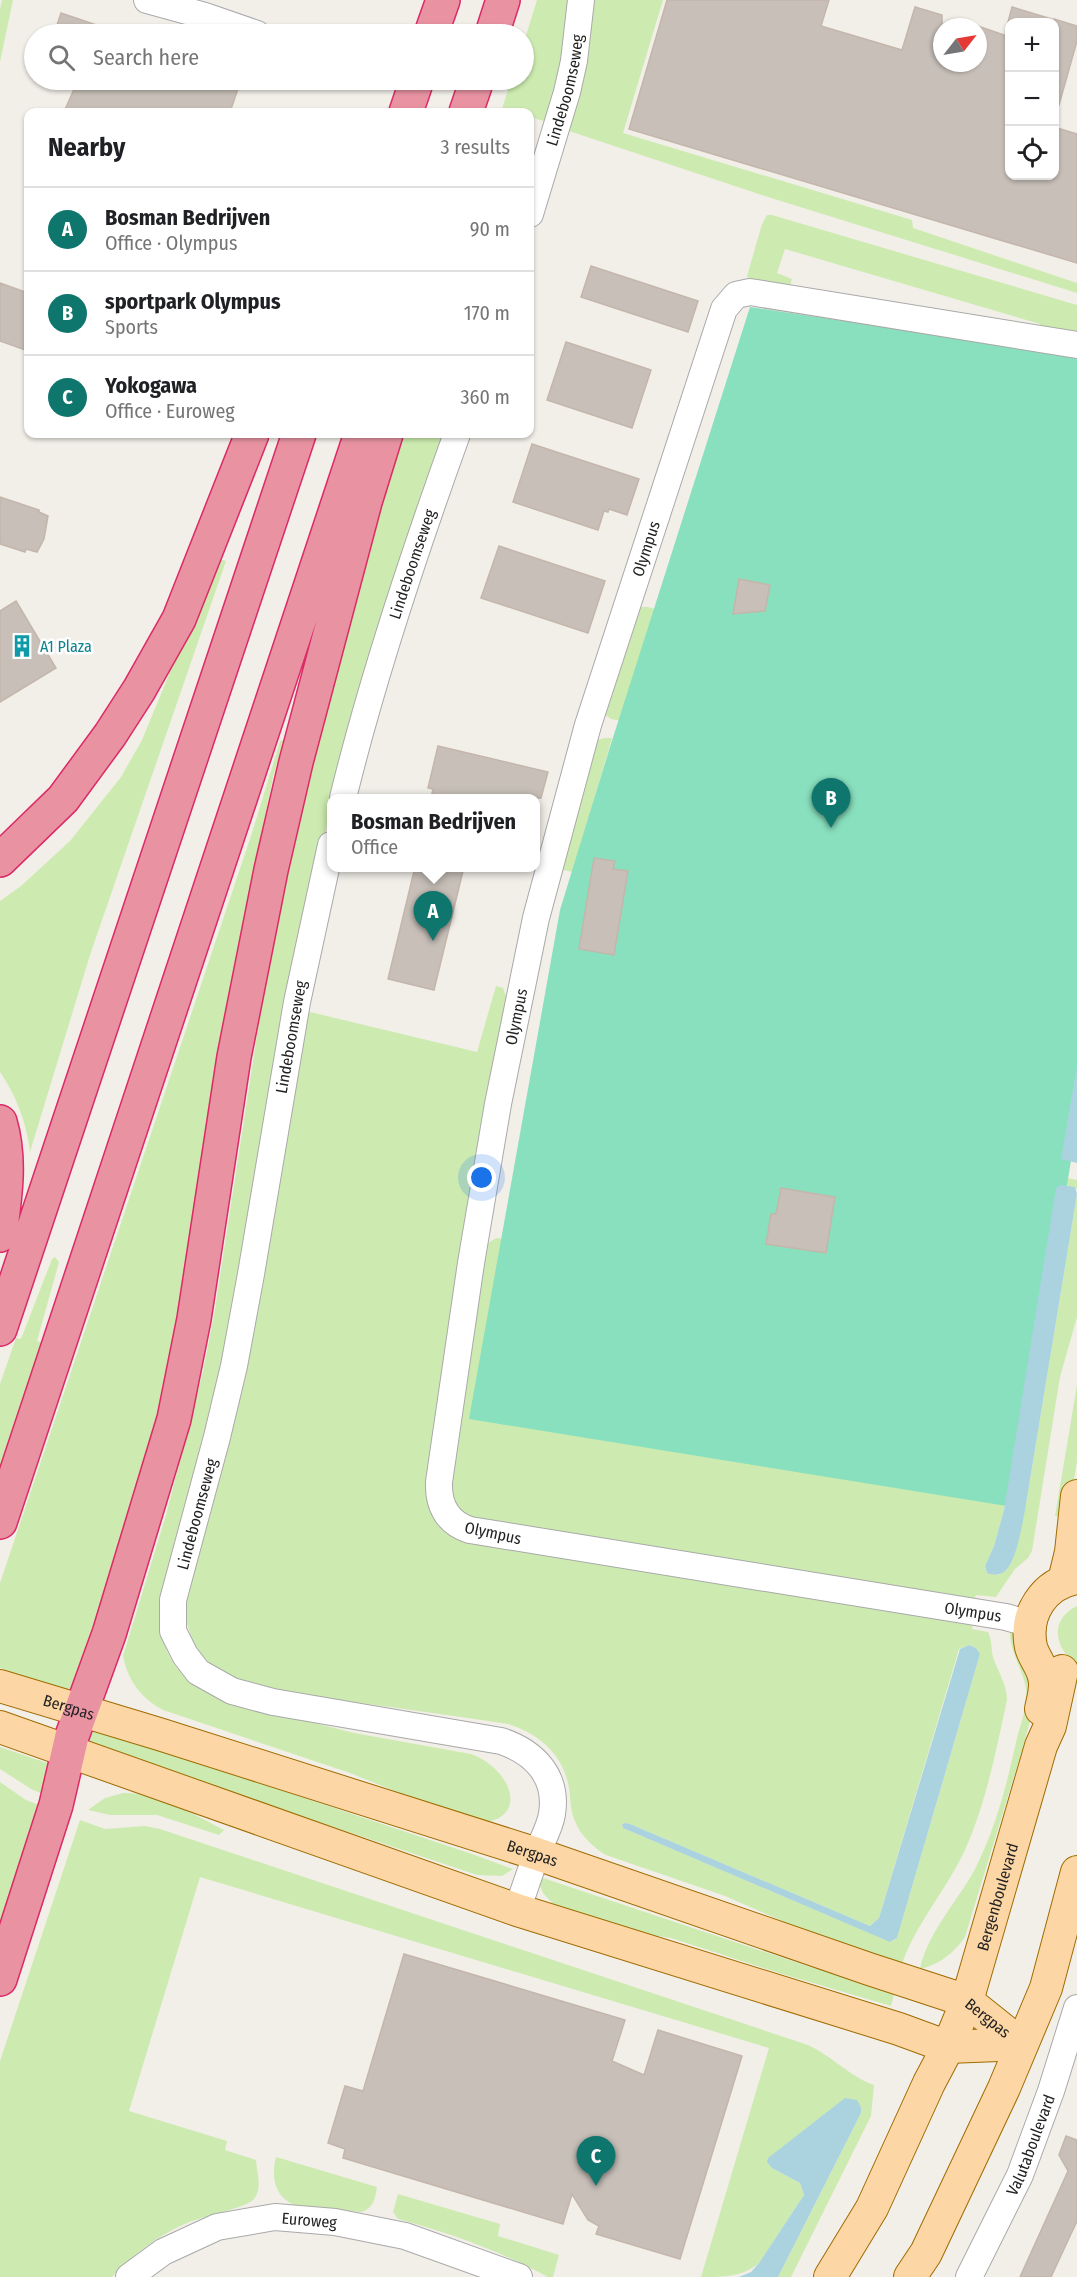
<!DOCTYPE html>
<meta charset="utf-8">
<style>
body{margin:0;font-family:"Fira Sans Condensed",sans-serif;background:#f6f6f6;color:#202124}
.controls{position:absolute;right:18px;top:18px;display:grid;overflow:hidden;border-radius:12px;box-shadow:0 2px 4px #0004}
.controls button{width:54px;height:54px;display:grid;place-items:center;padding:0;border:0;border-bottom:2px solid #e0e0e0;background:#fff;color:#202124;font:30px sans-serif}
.compass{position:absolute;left:933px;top:18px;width:54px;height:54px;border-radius:50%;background:#fff;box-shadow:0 2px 4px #0004;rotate:59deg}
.you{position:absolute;left:482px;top:1178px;width:21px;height:21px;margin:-15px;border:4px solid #fff;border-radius:50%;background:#1a73e8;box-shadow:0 0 0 9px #1a73e833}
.badge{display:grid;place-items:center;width:39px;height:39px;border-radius:50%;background:#0f766e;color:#fff;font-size:20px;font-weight:700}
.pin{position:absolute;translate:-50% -50px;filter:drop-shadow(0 2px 3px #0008)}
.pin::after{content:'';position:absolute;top:32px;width:21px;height:18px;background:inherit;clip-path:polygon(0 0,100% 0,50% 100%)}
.popup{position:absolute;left:327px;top:794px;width:213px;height:78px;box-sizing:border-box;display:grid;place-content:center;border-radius:12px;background:#fff;filter:drop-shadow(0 2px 4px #0005);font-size:20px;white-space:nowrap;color:#757577}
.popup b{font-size:22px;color:#202124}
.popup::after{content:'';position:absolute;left:50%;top:100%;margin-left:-12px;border:12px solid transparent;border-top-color:#fff}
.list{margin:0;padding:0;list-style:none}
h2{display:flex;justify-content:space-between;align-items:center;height:78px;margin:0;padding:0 24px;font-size:26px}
h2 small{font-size:20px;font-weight:400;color:#757577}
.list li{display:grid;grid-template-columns:39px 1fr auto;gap:18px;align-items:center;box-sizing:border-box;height:84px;padding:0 24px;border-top:2px solid #e0e0e0}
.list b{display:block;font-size:22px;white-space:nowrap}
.list p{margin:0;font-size:20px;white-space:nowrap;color:#757577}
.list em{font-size:20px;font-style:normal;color:#757577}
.icon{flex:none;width:33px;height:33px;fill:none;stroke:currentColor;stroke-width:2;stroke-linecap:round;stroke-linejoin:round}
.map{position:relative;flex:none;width:1077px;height:2277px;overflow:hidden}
.search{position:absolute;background:#fff;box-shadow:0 2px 4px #0004;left:24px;top:24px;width:510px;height:66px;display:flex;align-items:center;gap:15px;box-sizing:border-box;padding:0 21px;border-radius:33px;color:#757577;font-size:22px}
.panel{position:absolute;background:#fff;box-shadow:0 2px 4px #0004;left:24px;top:108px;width:510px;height:330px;border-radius:12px}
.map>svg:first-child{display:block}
.grass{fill:#cdebb0;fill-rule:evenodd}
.pitch{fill:#88e0be}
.water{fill:#aad3df}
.building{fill:#c7bfb8;stroke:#c4b6ab;stroke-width:1.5}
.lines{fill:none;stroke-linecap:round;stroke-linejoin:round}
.minor-casing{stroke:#a9a9a9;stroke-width:28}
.major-casing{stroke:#a06b00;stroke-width:34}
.highway-casing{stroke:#dc2a67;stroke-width:36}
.minor{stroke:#fff;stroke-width:26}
.major{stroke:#fcd6a4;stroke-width:32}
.highway{stroke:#e892a2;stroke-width:33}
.labels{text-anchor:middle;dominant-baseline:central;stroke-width:5;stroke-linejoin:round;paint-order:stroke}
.street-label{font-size:16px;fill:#222;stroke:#fff}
.culture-label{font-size:16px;fill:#0d838f;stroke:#fff;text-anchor:start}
</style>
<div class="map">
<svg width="1077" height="2277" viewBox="0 0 1077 2277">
<rect width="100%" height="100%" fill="#f2efe9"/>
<path class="grass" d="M2 0H13L0 62V9Z
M537 0H571L563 68 547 122 530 117V112H514L502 109 511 80H524V42Z
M591 0H663L623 133 912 220 913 228 1077 283V293L771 198 566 130Z
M767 215H772L1077 305V338L1040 333V324L785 249 777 273 792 279 788 292 749 280 747 276 762 224Z
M402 434H444L331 798V810L312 885 225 1364 161 1605C157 1655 180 1683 225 1700L354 1733 471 1754C513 1769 532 1823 474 1823L350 1773 163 1710C141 1698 128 1681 123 1656L166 1515 203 1371 214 1315 261 1009 300 802 360 576Z
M217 558 226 561 90 955 30 1152C27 1124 16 1095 0 1072V901L21 886 70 841 121 777 142 740Z
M642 607H648L674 614 639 724 611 719 604 714 637 609Z
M604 738H612L573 872 559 869 595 741Z
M284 740 273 777 232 981 213 1123 159 1431 73 1692 8 1674V1671L0 1668V1583L252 833 280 741Z
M496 986 503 988 507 999 460 1261 426 1493 432 1510 973 1623 972 1629 988 1632C992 1640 991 1649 993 1657 998 1672 1007 1684 1007 1700 996 1751 986 1803 965 1850 946 1891 915 1924 901 1967L844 1948 725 1896 606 1855C588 1844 574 1828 571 1807 570 1799 570 1791 568 1783 561 1752 537 1733 508 1724 456 1716 405 1709 353 1702 308 1695 255 1694 216 1668 195 1653 186 1629 184 1605L306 1011 477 1052ZM969 1645 976 1648 980 1654 897 1938 891 1942 623 1828 622 1824 625 1823 630 1824 870 1926 879 1918 959 1649Z
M1037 1172 1077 1180V1190L1076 1188H1056L1004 1510 994 1546 985 1566 987 1573 999 1575 1026 1504 1077 1194V1317L1060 1377 1032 1551 1028 1558 1015 1569 996 1597 976 1595 974 1600 462 1516 448 1492 485 1245 496 1238 512 1240Z
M55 1257 59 1262 37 1341 42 1343 0 1468V1384L16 1338 21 1339 52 1259Z
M1077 1385V1461L1068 1518 1055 1516Z
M1077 1606V1665C1055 1649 1048 1620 1077 1606Z
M1010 1632 1019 1640 1037 1695 1023 1747 965 1937C953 1954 940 1964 920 1969 927 1933 958 1901 975 1869 996 1828 1007 1783 1017 1738 1021 1723 1028 1705 1026 1689 1023 1669 1010 1653 1010 1632Z
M85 1725 472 1854 513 1869 502 1876 477 1875 292 1813 182 1785 84 1750Z
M0 1747 53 1765 43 1794 31 1789 0 1769Z
M0 1782 26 1800 39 1805 0 1922Z
M123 1793C158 1792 193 1814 224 1830L219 1835 157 1815H110L88 1810 105 1798Z
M80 1820 105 1829 145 1826 160 1829 808 2045C832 2056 849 2076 874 2085L871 2116 791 2277H778L861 2113V2107L857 2100 772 2168 800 2183 804 2195 759 2263C743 2277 724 2277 701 2277L769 2048 200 1877 129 2111 227 2141 225 2150 256 2160C257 2174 263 2189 253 2200 247 2207 201 2217 187 2223 159 2235 133 2254 112 2277H0V2061Z
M540 1877 810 1967 895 1990 891 2006 779 1973 671 1938 622 1931 554 1905 543 1893 537 1879Z
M276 2157 377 2187C375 2199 374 2207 362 2212L294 2205C274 2196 271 2176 276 2157Z
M398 2194 500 2224 498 2236 559 2255 553 2277H548C500 2251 450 2233 398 2219L393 2212Z"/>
<path class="pitch" d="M750 307 1077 356V1125L1013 1507 469 1419 560 910 610 747Z"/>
<path class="water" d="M1077 1066V1163L1061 1159Z
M1060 1185 1075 1187 1077 1194 1026 1504C1023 1520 1017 1561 1005 1571 999 1576 993 1575 987 1573L985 1566 994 1546 1004 1510 1056 1188Z
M969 1645 976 1648 980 1654 897 1938 890 1942 623 1828 622 1824 625 1823 630 1824 870 1926 879 1918 960 1649Z
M845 2098 857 2100 861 2107V2113L778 2277H739L751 2272 759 2263 804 2195 800 2183 772 2168 767 2162 768 2158Z"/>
<path class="building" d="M667 0H829L821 26 902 50 915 7 942 15V63H978V26L1010 37V176H1054V127L1077 134V263L629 129Z
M1012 7 1052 19V22H1008Z
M61 13 117 32 116 34H54Z
M1054 19 1077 26V41L1059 105 1054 104Z
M78 80H241L230 112H64Z
M591 266 698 301 688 332 581 297Z
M0 283 28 293V351L0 341Z
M566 342 651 370 632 428 547 400Z
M532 444 639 479 627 515 609 509 608 512 604 511 598 530 513 502Z
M0 497 39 510V512L48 516 44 539 37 552 26 549 25 552 0 544Z
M499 546 605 581 588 633 481 598Z
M739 579 770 585 765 611 733 614Z
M16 601 56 668 0 702V611Z
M438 746 548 772 541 798H431L433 789 428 788Z
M594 858 615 861 613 869 628 871 614 955 579 949Z
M415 867H464L434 990 388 979Z
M781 1188 835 1197 826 1253 766 1244 771 1214H776Z
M404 1954 625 2020 612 2061 644 2075 658 2030 742 2056 680 2259 596 2234 599 2226 588 2220 572 2194 563 2224 343 2158 345 2149 328 2143 345 2086 363 2091Z
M1066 2136 1077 2140V2221L1051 2277H1020L1068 2171 1059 2155Z"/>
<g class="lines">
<g class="minor-casing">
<g id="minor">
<path d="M147 0 205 16 257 34"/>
<path id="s1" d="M530 214 567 92 574 61 581 0"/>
<path id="s2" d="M343 798C373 675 414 553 457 434"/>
<path d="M331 845 297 1002 251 1274 234 1366 217 1437 173 1600V1631L185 1655 198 1672 232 1691 273 1702 501 1741C534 1752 558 1776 552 1814 550 1827 542 1841 537 1853 530 1872 524 1891 517 1910"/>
<path id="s3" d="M1030 1624 1006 1617 470 1530C447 1523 438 1505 439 1482L471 1263 498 1104 536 918 588 725 724 309 736 295 750 292 1077 345"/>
<path id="s4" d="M129 2277 163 2252 217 2227 275 2217 335 2222 405 2236 519 2277"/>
<path id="s5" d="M969 2277 1020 2175 1051 2091 1077 2008"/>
</g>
</g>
<g class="major-casing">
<g id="major">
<path d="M1064 1581 1071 1552 1077 1496"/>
<path id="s6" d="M0 1686 159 1734 537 1854 869 1969 967 2001 1021 2044"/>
<path d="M1041 1709C1043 1699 1047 1687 1044 1677 1042 1666 1034 1658 1031 1647 1024 1614 1044 1583 1077 1578"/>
<path d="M0 1727 517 1910 899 2029 948 2047 1021 2044"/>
<path id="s7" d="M830 2277 872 2208 929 2083 948 2047 967 2001 1041 1746 1050 1726 1062 1671"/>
<path d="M910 2277 926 2253 1004 2088 1046 1988 1077 1872"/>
</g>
</g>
<g class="highway-casing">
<path id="highway" d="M431 34 443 0
M492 34 503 0
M406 112 417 80
M466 112 477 80
M0 860 63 799 110 735 139 690 179 619 252 434
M0 1122C11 1159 5 1197 0 1235
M0 1329 299 434
M0 1522 361 434
M0 1979 56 1805 72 1736 109 1634 174 1419 194 1319 234 1057 271 870 296 762 365 502 386 434"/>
</g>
<use href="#minor" class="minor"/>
<use href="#major" class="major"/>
<use href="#highway" class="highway"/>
</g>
<defs>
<g id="building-bare" transform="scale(1.8)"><path d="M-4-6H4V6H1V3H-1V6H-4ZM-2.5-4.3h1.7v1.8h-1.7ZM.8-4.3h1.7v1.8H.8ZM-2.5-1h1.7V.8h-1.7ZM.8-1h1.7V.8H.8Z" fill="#0f9aa8" stroke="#fff" stroke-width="2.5" paint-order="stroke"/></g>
</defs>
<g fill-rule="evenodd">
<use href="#building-bare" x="22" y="646"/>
</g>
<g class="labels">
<g class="street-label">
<text stroke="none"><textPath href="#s1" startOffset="129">Lindeboomseweg</textPath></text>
<text stroke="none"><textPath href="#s3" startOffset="1588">Olympus</textPath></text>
<text stroke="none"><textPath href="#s2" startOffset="244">Lindeboomseweg</textPath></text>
<text stroke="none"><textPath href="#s3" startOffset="1102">Olympus</textPath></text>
<text transform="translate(291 1037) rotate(-80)">Lindeboomseweg</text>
<text transform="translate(197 1514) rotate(-75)">Lindeboomseweg</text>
<text transform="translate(493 1533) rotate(12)">Olympus</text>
<text transform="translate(973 1612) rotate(9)">Olympus</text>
<text stroke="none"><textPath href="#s6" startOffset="72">Bergpas</textPath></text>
<text stroke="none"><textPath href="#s6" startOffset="558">Bergpas</textPath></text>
<text stroke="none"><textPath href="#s7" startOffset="417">Bergenboulevard</textPath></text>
<text stroke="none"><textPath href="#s6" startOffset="1044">Bergpas</textPath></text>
<text stroke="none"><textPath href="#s5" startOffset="146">Valutaboulevard</textPath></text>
<text stroke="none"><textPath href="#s4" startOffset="195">Euroweg</textPath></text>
</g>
<g class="culture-label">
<text x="40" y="646">A1 Plaza</text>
</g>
</g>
</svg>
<div class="controls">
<button>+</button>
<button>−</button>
<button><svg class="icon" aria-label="locate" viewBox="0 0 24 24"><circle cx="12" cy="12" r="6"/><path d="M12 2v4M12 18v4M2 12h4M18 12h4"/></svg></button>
</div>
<svg class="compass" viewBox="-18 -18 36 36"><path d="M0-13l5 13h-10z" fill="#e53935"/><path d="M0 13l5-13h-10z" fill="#757577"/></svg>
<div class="you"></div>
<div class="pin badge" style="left:433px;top:941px">A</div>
<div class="popup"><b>Bosman Bedrijven</b>Office</div>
<div class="pin badge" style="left:831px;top:828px">B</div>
<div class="pin badge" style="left:596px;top:2186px">C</div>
<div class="search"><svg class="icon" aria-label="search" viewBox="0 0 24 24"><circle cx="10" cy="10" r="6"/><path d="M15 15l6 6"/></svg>Search here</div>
<section class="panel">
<h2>Nearby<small>3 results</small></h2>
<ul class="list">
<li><span class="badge">A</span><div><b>Bosman Bedrijven</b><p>Office · Olympus</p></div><em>90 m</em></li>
<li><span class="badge">B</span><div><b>sportpark Olympus</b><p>Sports</p></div><em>170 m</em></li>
<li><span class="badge">C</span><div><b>Yokogawa</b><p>Office · Euroweg</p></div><em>360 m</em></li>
</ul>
</section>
</div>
